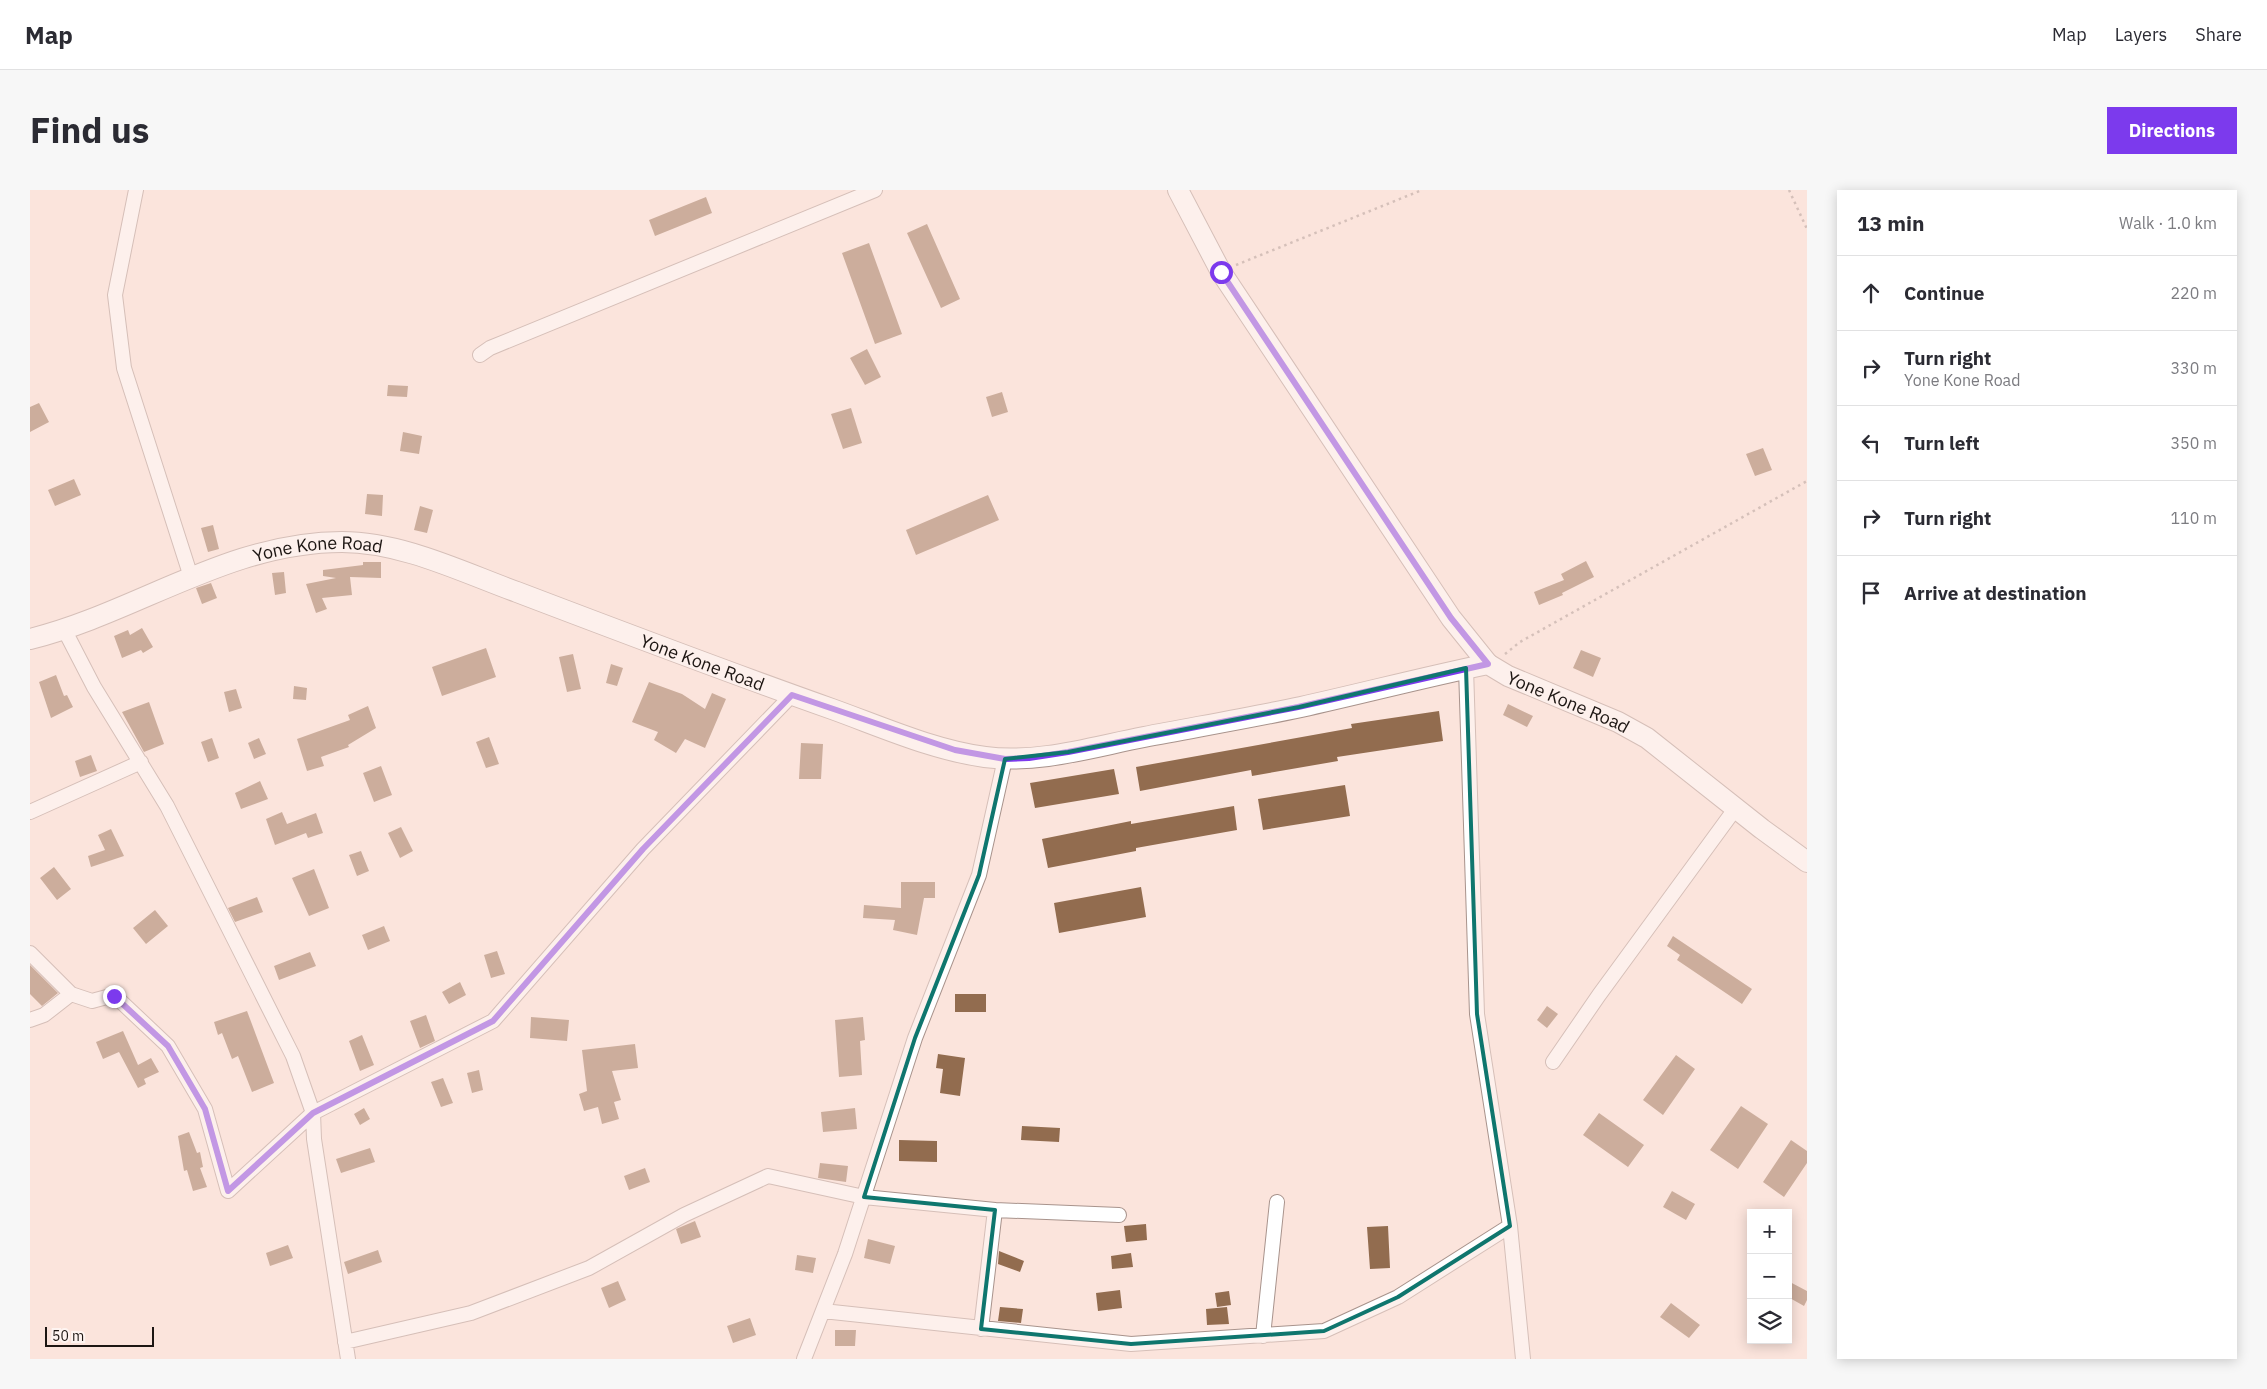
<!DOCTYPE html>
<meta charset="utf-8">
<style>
body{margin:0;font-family:"IBM Plex Sans",sans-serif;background:#f7f7f7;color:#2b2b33}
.controls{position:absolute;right:15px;bottom:15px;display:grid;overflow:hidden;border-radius:0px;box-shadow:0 2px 12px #0003}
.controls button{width:45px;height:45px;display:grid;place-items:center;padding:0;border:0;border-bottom:1px solid #e1e1e2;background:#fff;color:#2b2b33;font:25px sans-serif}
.scale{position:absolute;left:15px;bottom:12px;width:109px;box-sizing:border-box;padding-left:5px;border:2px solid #1d1613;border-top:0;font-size:14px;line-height:18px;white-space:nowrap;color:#1d1613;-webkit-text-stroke:4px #fef4f1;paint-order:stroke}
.stop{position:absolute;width:15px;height:15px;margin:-11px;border:4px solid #7c3aed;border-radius:50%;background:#fff}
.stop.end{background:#7c3aed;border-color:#fff;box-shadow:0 1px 5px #0008}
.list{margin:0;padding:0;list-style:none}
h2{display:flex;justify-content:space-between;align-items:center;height:65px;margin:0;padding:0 20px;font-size:21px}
h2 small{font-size:16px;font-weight:400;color:#7c7c81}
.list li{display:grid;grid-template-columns:32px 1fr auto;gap:15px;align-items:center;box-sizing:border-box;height:75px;padding:0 20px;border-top:1px solid #e1e1e2}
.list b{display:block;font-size:19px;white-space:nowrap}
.list p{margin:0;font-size:16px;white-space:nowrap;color:#7c7c81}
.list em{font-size:16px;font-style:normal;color:#7c7c81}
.icon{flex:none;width:28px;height:28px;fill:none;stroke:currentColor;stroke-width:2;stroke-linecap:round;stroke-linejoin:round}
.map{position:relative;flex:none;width:1777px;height:1169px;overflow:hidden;border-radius:0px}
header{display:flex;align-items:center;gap:30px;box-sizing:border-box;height:70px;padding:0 25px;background:#fff;border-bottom:1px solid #e1e1e2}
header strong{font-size:24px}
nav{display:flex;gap:28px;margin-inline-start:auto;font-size:18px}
.intro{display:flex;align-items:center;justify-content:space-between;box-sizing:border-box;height:120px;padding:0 30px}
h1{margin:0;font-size:35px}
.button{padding:12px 22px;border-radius:0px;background:#7c3aed;color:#fff;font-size:18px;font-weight:700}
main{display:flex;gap:30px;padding:0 30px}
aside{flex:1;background:#fff;border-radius:0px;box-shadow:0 2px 12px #0003}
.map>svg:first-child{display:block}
.building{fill:#926c4f}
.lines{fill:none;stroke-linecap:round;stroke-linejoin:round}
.street-casing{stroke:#a8938c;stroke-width:16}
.secondary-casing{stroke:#a8938c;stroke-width:22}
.path{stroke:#a6958f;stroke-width:2.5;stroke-dasharray:2.5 4;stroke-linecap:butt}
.street{stroke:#fff;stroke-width:14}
.secondary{stroke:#fff;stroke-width:20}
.route{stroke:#7c3aed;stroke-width:6}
.marked{fill:none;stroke:#0f766e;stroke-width:4;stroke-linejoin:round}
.labels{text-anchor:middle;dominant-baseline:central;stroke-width:4;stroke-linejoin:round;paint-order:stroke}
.street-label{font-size:18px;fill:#1d1613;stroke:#fef4f1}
</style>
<header>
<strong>Map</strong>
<nav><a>Map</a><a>Layers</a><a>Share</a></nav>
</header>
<div class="intro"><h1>Find us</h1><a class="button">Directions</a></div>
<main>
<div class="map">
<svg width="1777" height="1169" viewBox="0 0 1777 1169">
<rect width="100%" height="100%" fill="#fbe4dc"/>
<path class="building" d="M676 7 682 23 625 46 619 30Z
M897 34 930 109 911 118 877 43Z
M839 53 872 144 845 154 812 63Z
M837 159 851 187 835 195 820 168Z
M358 195 378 196 377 207 357 206Z
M972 202 978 222 962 227 956 207Z
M9 213 19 232 0 242V217Z
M821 218 832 253 813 259 801 224Z
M373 242 392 246 389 264 370 261Z
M1733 258 1742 280 1725 286 1716 264Z
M44 289 51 305 25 316 18 300Z
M337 304 353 305 352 326 335 324Z
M958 305 969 330 886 365 876 340Z
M390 316 403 320 397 343 384 340Z
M183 335 189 359 178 362 171 338Z
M1556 371 1564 387 1532 403 1533 405 1509 415 1504 402 1534 390 1531 384Z
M333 372H351V388L320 387 322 405 292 408 297 419 286 423 276 394 306 388 293 386V380L333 375Z
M254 382 256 403 245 405 242 383Z
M181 393 187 408 172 414 166 398Z
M112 438 123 457 113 463 111 460 92 468 84 446 98 440 100 445Z
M456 458 466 487 412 506 402 477Z
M1551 460 1571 468 1563 487 1543 478Z
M543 464 551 499 537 502 529 467Z
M581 474 593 478 587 496 576 493Z
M26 485 34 506 37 505 43 517 21 528 9 492Z
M619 492 652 504 675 519 682 503 696 509 675 558 655 549 646 563 624 550 628 542 602 532Z
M264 496 277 498 276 510 263 509Z
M206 499 212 518 199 522 194 502Z
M119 512 134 554 114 562 92 522Z
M1478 514 1503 526 1497 537 1473 525Z
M338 516 346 538 318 555 319 557 291 567 294 576 277 581 267 549 320 530 318 525Z
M1409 521 1413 551 1307 567 1308 571 1222 586 1221 580 1110 601 1106 577 1322 538 1321 534Z
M459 547 469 574 456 578 446 552Z
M182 548 189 568 178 572 171 552Z
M229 548 236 564 224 569 218 553Z
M771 553 793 554 791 589H769Z
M61 565 67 581 50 587 45 571Z
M351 576 362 605 344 612 333 583Z
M1084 579 1089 604 1005 618 1000 593Z
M230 591 238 609 211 619 205 603Z
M1315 595 1320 626 1233 640 1228 609Z
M1204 616 1207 640 1106 658V661L1018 678 1012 649 1101 631V634Z
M252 622 257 634 286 623 293 643 278 648 276 643 245 655 236 629Z
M371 637 383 661 370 668 358 643Z
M81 639 94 666 61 677 58 666 75 660 68 645Z
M331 661 339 681 327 686 319 665Z
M24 677 41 699 27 710 10 688Z
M284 679 299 718 279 726 262 688Z
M871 692H905V708H894L887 745 863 740 865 730 833 728 834 715 871 718Z
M1111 697 1116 727 1029 743 1024 713Z
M227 707 233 722 205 732 198 718Z
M125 720 138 736 116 754 103 738Z
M354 736 360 751 338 760 332 745Z
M1643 746 1722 799 1712 814 1647 770 1650 765 1637 756Z
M467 761 475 784 461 788 454 765Z
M280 762 286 776 249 790 244 776Z
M0 775 28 803 12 816 0 804Z
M430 792 436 805 419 814 412 802Z
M925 804H956V822H925Z
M1517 816 1528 824 1517 838 1507 830Z
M217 821 244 893 222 902 208 866 202 869 192 843 188 845 184 832Z
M396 825 405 851 390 858 380 831Z
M501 827 539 830 537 851 500 848Z
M833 827 835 850 830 851 832 885 809 887 805 830Z
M93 841 108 875 121 868 129 882 114 889 116 894 108 898 89 862 73 869 66 852Z
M332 845 344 875 330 881 319 851Z
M605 854 608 878 582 881 591 910 584 912 589 929 572 934 568 917 554 921 549 904 557 901 552 860Z
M908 864 935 868 930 906 910 903 913 879 906 878Z
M1646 865 1665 879 1633 925 1613 910Z
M449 880 453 900 442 903 437 883Z
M413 888 423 913 411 917 401 892Z
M1711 916 1738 934 1708 979 1680 960Z
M334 918 340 929 330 935 324 924Z
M825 918 827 939 793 942 791 922Z
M1569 923 1614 955 1598 977 1553 945Z
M992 936 1030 938 1029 952 991 950Z
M159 942 167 963 170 962 173 977 170 978 177 997 163 1001 157 980 154 981 148 946Z
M869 950 907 951V972L869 971Z
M1761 950 1777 961V973L1754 1007 1733 992Z
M340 958 345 972 311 983 306 969Z
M790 973 818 976 816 992 788 988Z
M615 978 620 992 599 1000 594 986Z
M1642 1001 1665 1014 1656 1030 1633 1017Z
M665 1031 671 1047 651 1054 646 1039Z
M1116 1034 1117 1050 1096 1052 1094 1036Z
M1358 1036 1360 1078 1340 1079 1337 1037Z
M838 1049 865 1056 860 1074 834 1068Z
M258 1055 263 1068 240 1076 236 1063Z
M348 1060 352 1072 318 1084 314 1072Z
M969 1061 994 1071 990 1082 968 1074Z
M1101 1063 1103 1077 1082 1079 1081 1066Z
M767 1065 786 1068 783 1083 765 1080Z
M588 1091 596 1110 579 1118 571 1098Z
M1758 1091 1777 1101V1110L1774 1116 1758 1107Z
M1090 1100 1092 1118 1068 1121 1066 1103Z
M1199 1101 1201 1115 1187 1117 1185 1103Z
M1641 1113 1670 1135 1659 1148 1630 1127Z
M970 1117 993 1119 991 1133 968 1131Z
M1197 1117 1199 1134 1177 1135 1176 1119Z
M720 1128 726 1145 703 1153 697 1136Z
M805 1140H826L825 1156H805Z"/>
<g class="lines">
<g class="street-casing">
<path id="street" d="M106 0 85 105 94 178 161 387
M450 165 460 158 845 0
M35 441 64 497 137 616 263 866 283 923 284 949 318 1169
M1436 478 1447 824 1480 1036 1493 1169
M0 622 111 572
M0 763 41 804 62 811 84 805 138 856 175 919 198 1001 283 923 463 831 613 659 762 505
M0 830 14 825 41 804
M1523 872 1569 805 1705 619
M793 1121 1101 1154 1294 1141 1368 1107 1480 1036
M951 1139 965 1020
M1233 1146 1247 1012
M315 1152 441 1123 559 1078 654 1025 738 986 834 1007 965 1020 1089 1025
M774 1169 815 1064 885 848 949 685 975 569"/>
</g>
<g class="secondary-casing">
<g id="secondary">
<path d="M1148 0 1191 82 1421 428 1458 474"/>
<path id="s1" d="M0 449C106 423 198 352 312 352 372 352 432 382 487 402 592 442 697 482 802 519 852 537 903 560 955 567 1008 574 1062 557 1114 547 1166 537 1219 528 1271 517 1334 503 1395 487 1458 474L1478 486 1588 532 1617 548 1732 639 1777 672"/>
</g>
</g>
<path class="path" d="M1759 0 1777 39
M1206 75 1392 0
M1475 464 1490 452 1777 291"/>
<use href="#street" class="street"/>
<use href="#secondary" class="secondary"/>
</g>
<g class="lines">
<path class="route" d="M84 806 138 856 175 919 198 1001 283 923 463 831 613 659 762 505 925 560 975 569 999 568 1038 562 1268 517 1458 474 1421 428 1191 82"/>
</g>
<path d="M0 0H1777V1169H0ZM1436 478 1447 824 1480 1036 1368 1107 1294 1141 1101 1154 951 1139 965 1020 834 1007 885 848 949 685 975 569 1038 562 1269 517Z" fill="#fbe4dc" fill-opacity=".55" fill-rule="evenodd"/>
<path class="marked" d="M1436 478 1447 824 1480 1036 1368 1107 1294 1141 1101 1154 951 1139 965 1020 834 1007 885 848 949 685 975 569 1038 562 1269 517Z"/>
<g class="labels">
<g class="street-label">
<text stroke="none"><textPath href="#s1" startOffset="304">Yone Kone Road</textPath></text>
<text stroke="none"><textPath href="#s1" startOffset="710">Yone Kone Road</textPath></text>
<text stroke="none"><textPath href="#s1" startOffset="1610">Yone Kone Road</textPath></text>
</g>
</g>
</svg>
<div class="controls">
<button>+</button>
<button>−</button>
<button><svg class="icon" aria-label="layers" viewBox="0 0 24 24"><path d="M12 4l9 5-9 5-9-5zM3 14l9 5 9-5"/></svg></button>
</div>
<div class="scale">50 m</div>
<div class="stop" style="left:1191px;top:82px"></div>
<div class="stop end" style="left:84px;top:806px"></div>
</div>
<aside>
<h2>13 min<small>Walk · 1.0 km</small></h2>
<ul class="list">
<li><svg class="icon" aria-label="ahead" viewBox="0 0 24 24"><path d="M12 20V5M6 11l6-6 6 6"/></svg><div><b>Continue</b></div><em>220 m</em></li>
<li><svg class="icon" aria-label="right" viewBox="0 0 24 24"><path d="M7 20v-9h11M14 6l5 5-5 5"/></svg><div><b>Turn right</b><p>Yone Kone Road</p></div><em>330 m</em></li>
<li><svg class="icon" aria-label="left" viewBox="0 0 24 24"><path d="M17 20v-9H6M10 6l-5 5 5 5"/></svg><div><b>Turn left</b></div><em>350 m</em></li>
<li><svg class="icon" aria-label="right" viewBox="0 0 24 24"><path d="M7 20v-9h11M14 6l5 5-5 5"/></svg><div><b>Turn right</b></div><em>110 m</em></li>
<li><svg class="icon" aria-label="arrive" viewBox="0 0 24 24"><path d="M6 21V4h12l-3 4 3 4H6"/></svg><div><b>Arrive at destination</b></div></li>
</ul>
</aside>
</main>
